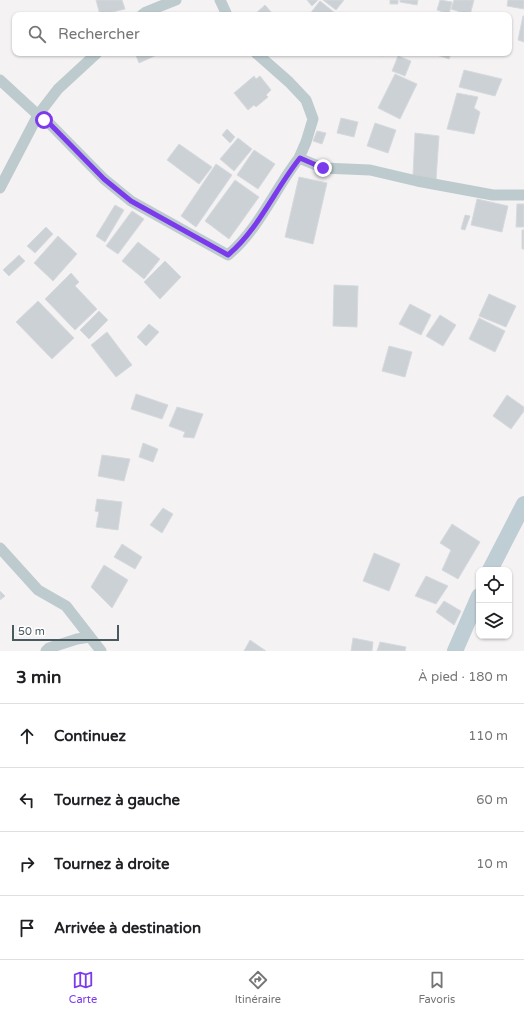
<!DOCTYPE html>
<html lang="fr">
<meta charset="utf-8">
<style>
body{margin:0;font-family:"Varela Round",sans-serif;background:#f6f6f6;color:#202124}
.controls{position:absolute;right:12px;bottom:12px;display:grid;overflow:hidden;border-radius:8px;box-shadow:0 1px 3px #0004}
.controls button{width:36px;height:36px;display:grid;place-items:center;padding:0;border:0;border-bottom:1px solid #e0e0e0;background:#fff;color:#202124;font:20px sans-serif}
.scale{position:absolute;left:12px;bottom:10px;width:107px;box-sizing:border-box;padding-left:4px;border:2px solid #495b61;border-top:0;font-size:11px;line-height:14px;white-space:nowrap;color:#495b61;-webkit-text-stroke:3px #fff;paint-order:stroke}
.stop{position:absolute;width:12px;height:12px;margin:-9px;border:3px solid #7c3aed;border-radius:50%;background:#fff}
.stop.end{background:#7c3aed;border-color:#fff;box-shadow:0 1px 4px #0008}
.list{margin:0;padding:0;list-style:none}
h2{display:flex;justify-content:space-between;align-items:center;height:52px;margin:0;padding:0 16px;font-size:17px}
h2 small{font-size:13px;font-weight:400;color:#757577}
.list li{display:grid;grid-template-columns:26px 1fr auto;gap:12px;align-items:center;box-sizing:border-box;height:64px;padding:0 16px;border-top:1px solid #e0e0e0}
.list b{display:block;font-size:15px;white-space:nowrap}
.list em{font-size:13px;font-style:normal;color:#757577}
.icon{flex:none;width:22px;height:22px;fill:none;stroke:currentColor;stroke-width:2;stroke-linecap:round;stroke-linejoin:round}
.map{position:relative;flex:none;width:524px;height:651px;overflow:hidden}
.search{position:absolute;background:#fff;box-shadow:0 1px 3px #0004;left:12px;right:12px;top:12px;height:44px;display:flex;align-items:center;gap:10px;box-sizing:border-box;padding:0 14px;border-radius:8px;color:#757577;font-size:15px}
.sheet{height:308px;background:#fff}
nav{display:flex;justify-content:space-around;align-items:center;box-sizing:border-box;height:56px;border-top:1px solid #e0e0e0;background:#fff;font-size:11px;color:#757577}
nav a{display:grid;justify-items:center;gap:2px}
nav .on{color:#7c3aed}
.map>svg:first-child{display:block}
.building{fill:#ccd1d5;stroke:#d6dade}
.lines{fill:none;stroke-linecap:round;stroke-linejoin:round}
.street{stroke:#bdcbcf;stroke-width:11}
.secondary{stroke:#beced4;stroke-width:16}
.route{stroke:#7c3aed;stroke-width:5}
</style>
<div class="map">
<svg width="524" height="651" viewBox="0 0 524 651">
<rect width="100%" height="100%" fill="#f5f2f3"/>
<path class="building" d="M96 0H122L125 9 100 15Z
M307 0H318L312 6Z
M323 0H344L336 10Z
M390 0H398V4H390Z
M400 0H418L417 5 400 2Z
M440 0 452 2 449 14 437 10Z
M454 0H474L470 15 451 9Z
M508 0H524V9L507 6Z
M320 1 335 13 333 15H309Z
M265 5 272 13 270 15H254Z
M523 16H524V42L518 40Z
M135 53H161L139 63Z
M372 53H383V56Z
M431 53H451L449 59Z
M398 56 411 61 405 76 392 71Z
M464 70 502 79 495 96 459 87Z
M395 74 417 84 400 119 378 108Z
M254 76 256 79 260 76 271 90 266 95 268 97 256 107 254 105 248 110 234 93Z
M457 93 478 97 474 108 480 112 474 134 447 129Z
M341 118 358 122 354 137 337 133Z
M375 123 396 130 388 153 367 146Z
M227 129 235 137 230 143 222 135Z
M317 131 326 133 322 144 313 141Z
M415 133 439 136 436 180 413 175Z
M238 138 252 149 234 171 220 159Z
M179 144 212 167 199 184 167 160Z
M254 150 275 164 258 189 237 175Z
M216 164 232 175 196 227 181 216Z
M299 177 327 183 313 244 285 237Z
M235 180 259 197 229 239 205 221Z
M477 199 508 206 502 232 471 225Z
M517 204H524V227H516Z
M115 205 124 210 105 242 96 236Z
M132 211 144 219 118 254 106 246Z
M465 215 470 216 465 230 461 229Z
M46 227 53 234 35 253 27 246Z
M522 230H524V249H522Z
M58 236 77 254 53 281 34 263Z
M138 242 160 259 144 279 122 261Z
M19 255 25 261 9 276 3 270Z
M165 261 181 277 160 299 144 282Z
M71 273 79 282 75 286 97 309 75 330 45 299Z
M334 285 358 286 357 327 333 326Z
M489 294 516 306 506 327 479 316Z
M38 301 74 338 52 359 16 322Z
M410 304 431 315 421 335 399 324Z
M99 311 108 320 89 339 80 330Z
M440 315 456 325 443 346 426 336Z
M479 318 505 331 495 352 469 339Z
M149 324 159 332 146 346 137 337Z
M107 332 132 365 116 377 91 345Z
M389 346 412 352 405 377 382 371Z
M136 394 168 405 162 419 131 409Z
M507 395 524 407V411L511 429 493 416Z
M177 407 203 414 194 438 183 437 185 432 169 426Z
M143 443 158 449 153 462 139 457Z
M102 455 130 459 124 481 98 476Z
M97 499 122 502 118 530 96 527 99 512 95 511Z
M163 508 173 514 162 533 150 525Z
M452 524 480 542 458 579 442 570 451 550 440 543Z
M122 544 142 557 135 569 114 557Z
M374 553 400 564 389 591 363 581Z
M104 565 128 580 112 608 91 587Z
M426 576 448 586 436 604 415 596Z
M0 591 5 596 0 600Z
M444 601 461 611 454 625 436 612Z
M353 638 373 642 372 651H351Z
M250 640 266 651H244Z
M380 642 406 647 405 651H377Z"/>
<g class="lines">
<path class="street" d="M220 0 227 15
M142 15 146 12 176 0
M256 53 289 82 306 100 313 119 306 142 299 158
M0 80 38 115 51 125 104 179 131 201 228 255C259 229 275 189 299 158L323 168 370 170 417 181 493 195H524
M0 188 38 115 58 89 97 53
M0 548 38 590 66 606 101 651
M46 651 49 648 77 639 90 637"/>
<path class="secondary" d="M490 570 524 504
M455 651 479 596"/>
</g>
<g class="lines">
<path class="route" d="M44 120 51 125 104 179 131 201 228 255C259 229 275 189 300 158L323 168"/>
</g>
</svg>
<div class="controls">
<button><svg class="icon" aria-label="locate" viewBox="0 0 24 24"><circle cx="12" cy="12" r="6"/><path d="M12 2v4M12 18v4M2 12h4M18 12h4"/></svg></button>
<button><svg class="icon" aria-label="layers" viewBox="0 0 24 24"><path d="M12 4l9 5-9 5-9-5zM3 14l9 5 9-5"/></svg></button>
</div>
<div class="scale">50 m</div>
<div class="stop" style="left:44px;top:120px"></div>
<div class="stop end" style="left:323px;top:168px"></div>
<div class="search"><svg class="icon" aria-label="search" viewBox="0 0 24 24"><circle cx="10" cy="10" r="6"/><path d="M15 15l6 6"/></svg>Rechercher</div>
</div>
<section class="sheet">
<h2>3 min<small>À pied · 180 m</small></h2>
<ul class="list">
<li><svg class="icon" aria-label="ahead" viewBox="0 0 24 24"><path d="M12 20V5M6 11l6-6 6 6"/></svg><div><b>Continuez</b></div><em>110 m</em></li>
<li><svg class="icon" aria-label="left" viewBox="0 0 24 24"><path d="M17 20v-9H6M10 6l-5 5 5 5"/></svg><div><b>Tournez à gauche</b></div><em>60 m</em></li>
<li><svg class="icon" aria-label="right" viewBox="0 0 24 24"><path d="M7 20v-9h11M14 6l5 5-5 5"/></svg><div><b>Tournez à droite</b></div><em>10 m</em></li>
<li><svg class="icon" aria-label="arrive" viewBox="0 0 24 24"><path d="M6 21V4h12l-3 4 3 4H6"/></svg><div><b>Arrivée à destination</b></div></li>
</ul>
</section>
<nav>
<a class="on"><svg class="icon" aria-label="map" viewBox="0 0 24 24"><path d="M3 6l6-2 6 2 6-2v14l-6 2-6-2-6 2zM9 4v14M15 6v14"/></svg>Carte</a>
<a><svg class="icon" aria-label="directions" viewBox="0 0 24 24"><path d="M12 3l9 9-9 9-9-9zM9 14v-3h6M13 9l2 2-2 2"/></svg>Itinéraire</a>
<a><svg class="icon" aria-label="saved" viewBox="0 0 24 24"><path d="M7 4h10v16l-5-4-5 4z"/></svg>Favoris</a>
</nav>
